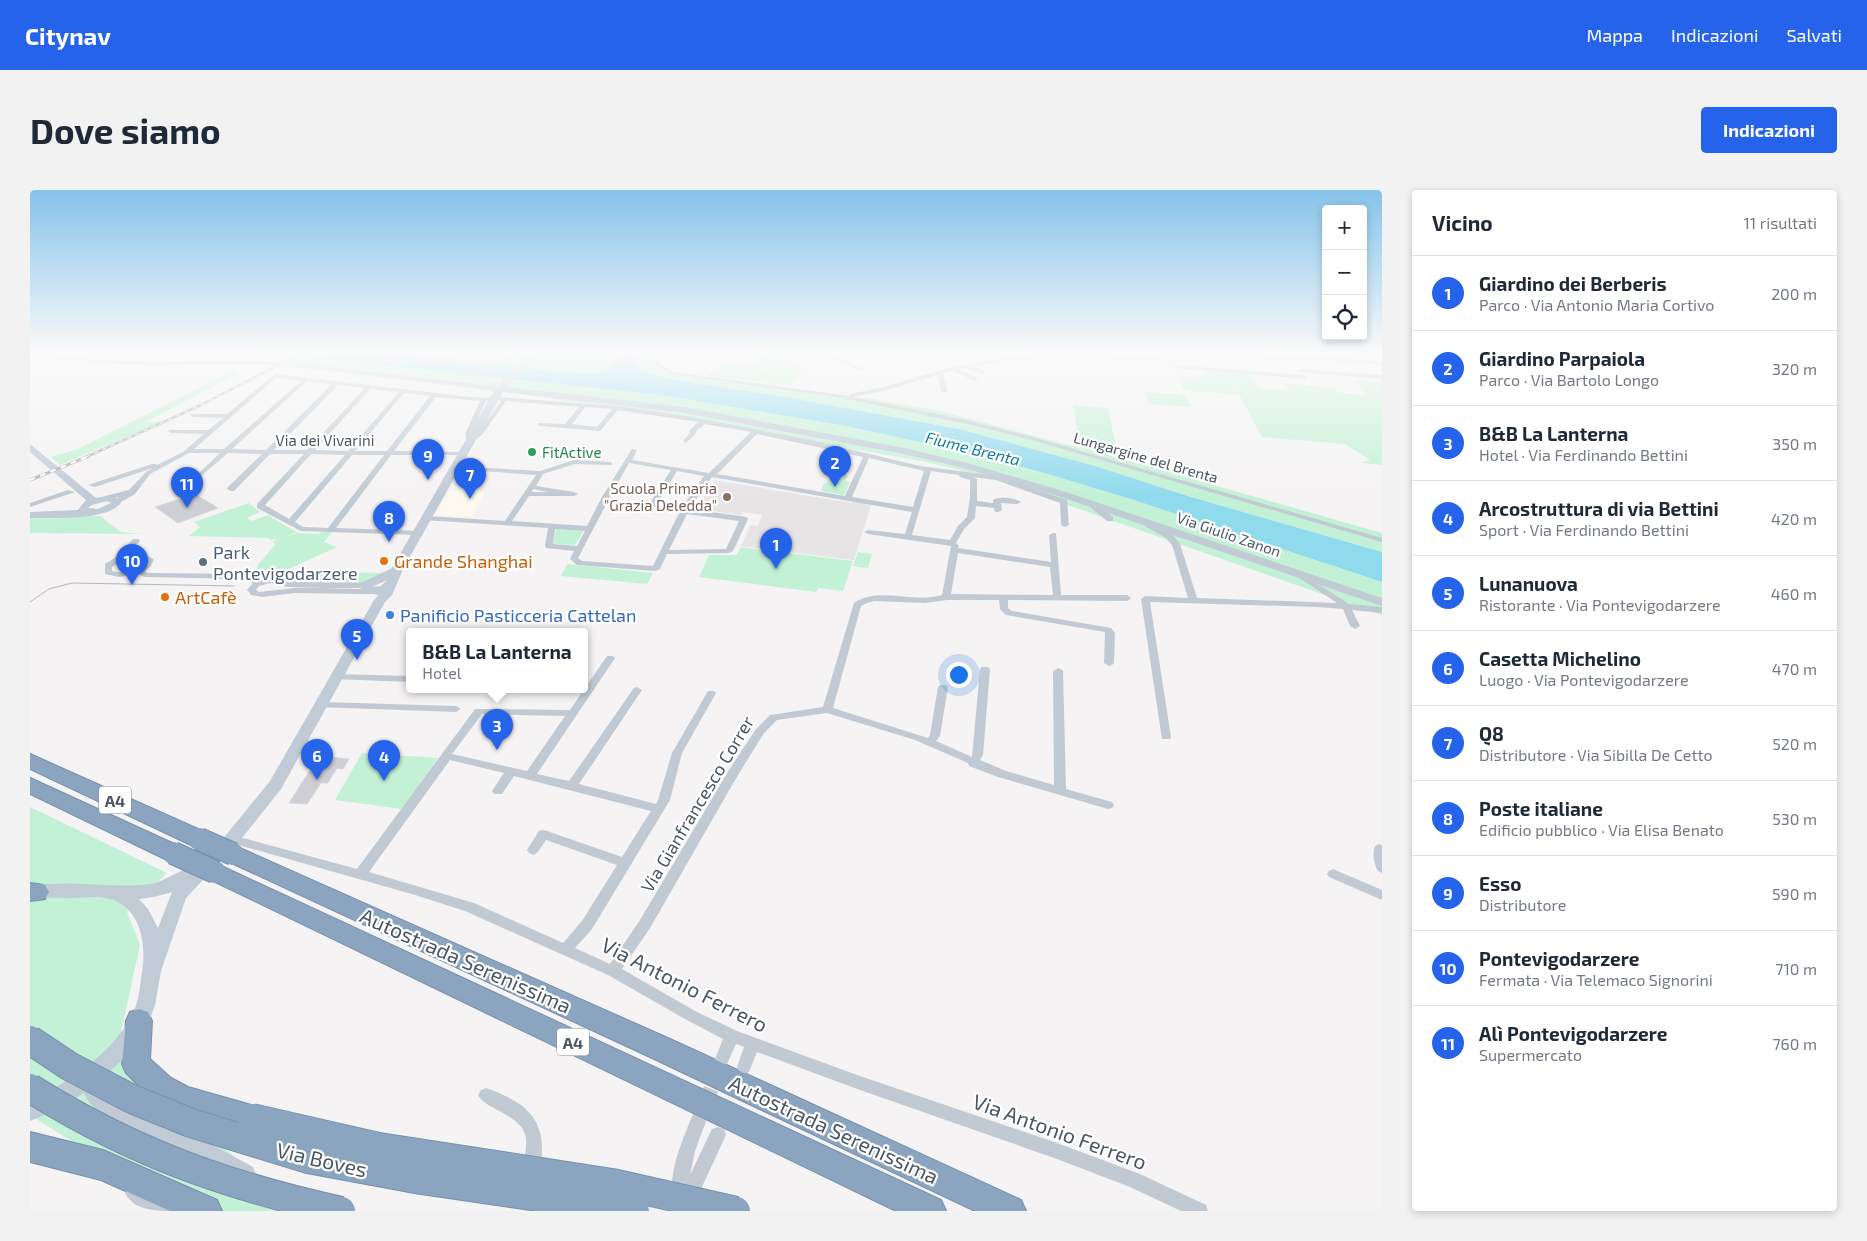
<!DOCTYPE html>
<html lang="it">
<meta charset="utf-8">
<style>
body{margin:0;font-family:"Exo 2",sans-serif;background:#f2f2f3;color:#1f2937}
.controls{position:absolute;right:15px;top:15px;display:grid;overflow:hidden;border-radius:5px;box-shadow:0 2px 8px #0003}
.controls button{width:45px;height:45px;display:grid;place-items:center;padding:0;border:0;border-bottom:1px solid #e0e1e3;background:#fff;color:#1f2937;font:25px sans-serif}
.you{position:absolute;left:928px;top:484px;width:18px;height:18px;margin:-12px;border:4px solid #fff;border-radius:50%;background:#1a73e8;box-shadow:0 0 0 8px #1a73e833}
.badge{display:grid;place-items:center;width:32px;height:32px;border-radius:50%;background:#2563eb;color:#fff;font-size:16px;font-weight:700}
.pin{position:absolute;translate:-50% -41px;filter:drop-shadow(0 1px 2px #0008)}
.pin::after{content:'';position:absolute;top:26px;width:18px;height:15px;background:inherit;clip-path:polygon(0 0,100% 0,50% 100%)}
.popup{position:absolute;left:376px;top:438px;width:182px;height:65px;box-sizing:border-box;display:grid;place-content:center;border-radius:5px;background:#fff;filter:drop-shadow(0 1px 4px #0005);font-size:16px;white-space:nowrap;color:#747a83}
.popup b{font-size:19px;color:#1f2937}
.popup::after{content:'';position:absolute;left:50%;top:100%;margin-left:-10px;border:10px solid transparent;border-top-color:#fff}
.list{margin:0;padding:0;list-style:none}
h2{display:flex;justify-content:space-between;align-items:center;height:65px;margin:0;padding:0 20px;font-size:21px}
h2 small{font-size:16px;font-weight:400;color:#747a83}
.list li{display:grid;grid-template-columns:32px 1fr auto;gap:15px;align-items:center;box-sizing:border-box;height:75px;padding:0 20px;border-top:1px solid #e0e1e3}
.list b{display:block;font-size:19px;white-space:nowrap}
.list p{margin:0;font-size:16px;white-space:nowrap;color:#747a83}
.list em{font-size:16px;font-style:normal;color:#747a83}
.icon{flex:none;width:28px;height:28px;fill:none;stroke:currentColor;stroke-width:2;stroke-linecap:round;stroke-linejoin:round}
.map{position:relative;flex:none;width:1352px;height:1021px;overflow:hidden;border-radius:5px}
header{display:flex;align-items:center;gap:30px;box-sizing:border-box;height:70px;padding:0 25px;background:#2563eb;color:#fff}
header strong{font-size:24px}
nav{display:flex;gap:28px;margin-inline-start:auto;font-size:18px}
.intro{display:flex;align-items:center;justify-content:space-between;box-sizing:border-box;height:120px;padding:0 30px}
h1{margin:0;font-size:35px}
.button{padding:12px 22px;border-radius:5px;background:#2563eb;color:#fff;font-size:18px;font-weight:700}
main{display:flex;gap:30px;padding:0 30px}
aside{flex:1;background:#fff;border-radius:5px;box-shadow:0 2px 8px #0003}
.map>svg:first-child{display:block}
.commercial{fill:#fdf9ef}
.education{fill:#e6e4e5}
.green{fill:#c3f1d5}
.water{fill:#90daee}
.building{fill:#cdcfd5;stroke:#d7d9de}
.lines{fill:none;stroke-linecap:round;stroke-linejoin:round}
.street-tunnel{stroke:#caccce;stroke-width:15;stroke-dasharray:15 8;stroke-linecap:butt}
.highway-casing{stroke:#7690ad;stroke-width:2}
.street{fill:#c1cad2;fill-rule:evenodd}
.secondary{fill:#c1cbd6;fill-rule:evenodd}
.highway{fill:#8ba5c1;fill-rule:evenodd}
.tram{stroke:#b5b8bd;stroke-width:1}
.rail-far1-casing{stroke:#b5b8bd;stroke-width:2.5}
.rail-casing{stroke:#b5b8bd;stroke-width:3}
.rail-far1{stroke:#fff;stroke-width:1;stroke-dasharray:4.5;stroke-linecap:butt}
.rail{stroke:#fff;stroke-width:2;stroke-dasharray:5.5;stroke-linecap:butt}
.highway-bridge-far1-casing{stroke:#7690ad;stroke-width:24;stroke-linecap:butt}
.highway-bridge-casing{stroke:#7690ad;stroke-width:30;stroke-linecap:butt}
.highway-bridge-far1{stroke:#8ba5c1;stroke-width:22}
.highway-bridge{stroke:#8ba5c1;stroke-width:28}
.leisure-dot{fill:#2e9e5b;stroke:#fff;stroke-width:2}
.education-dot{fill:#8d6e63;stroke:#fff;stroke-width:2}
.food-dot{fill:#e8710a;stroke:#fff;stroke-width:2}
.service-dot{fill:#5c6f8a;stroke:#fff;stroke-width:2}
.shop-dot{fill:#3f7fe0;stroke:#fff;stroke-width:2}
.labels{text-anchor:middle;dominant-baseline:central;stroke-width:4.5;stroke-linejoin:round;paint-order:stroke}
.far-street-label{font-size:15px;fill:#4a5661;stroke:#fff}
.far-leisure-label{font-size:15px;fill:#27864d;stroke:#fff;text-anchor:start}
.far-education-label{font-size:15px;fill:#785e54;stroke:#fff;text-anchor:end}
.far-water-label{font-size:16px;font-style:italic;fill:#0c7c9b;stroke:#fff}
.shield{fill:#fff;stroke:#808990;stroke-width:1}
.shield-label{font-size:16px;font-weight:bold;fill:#4a5661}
.service-label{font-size:18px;fill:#4e5e75;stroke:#fff;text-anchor:start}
.food-label{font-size:18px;fill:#c56008;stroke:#fff;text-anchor:start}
.shop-label{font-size:18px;fill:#366cbe;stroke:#fff;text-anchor:start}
.street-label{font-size:18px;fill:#4a5661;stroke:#fff}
.near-street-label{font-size:21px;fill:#4a5661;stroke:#fff}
</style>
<header>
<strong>Citynav</strong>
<nav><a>Mappa</a><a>Indicazioni</a><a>Salvati</a></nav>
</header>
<div class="intro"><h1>Dove siamo</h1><a class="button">Indicazioni</a></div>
<main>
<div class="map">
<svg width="1352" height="1021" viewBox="0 0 1352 1021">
<rect width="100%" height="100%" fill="#f5f3f3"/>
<path class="commercial" d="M420 300 455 301 442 327 408 325 406 323Z"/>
<path class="education" d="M684 290 821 313 822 311 841 315 824 370 711 356 721 335 728 336 732 325 713 322 711 325 667 319Z"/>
<path class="green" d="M149 163H238L533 194 631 205 816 236 950 265 1021 285 1104 310 1352 392V425L961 288 897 272 591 218 449 199 252 176 263 169 195 168Z
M356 163H460L497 167 510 166 540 169 552 163H591L579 180C552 192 477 174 445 172 415 169 386 167 356 163Z
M603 163H617L626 177 642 184 817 209 837 208 911 221 1061 261 1050 257 1043 215 1078 218 1088 267 1078 265 1352 343V362L1161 307 1065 276 929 239 766 209 635 188 612 181 605 175Z
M730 164H745V167L758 168 775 177 760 195 678 186 691 171 725 172Z
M1171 180 1196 182 1208 205 1153 200 1148 186 1167 187 1166 185 1173 186Z
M202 181 211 182 114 233 133 231 30 275 21 267 48 259Z
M1197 182 1221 184 1229 198 1256 200 1268 217 1253 193 1305 198 1310 203 1336 205 1324 190 1352 192V275L1331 273 1340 270 1315 254 1232 247Z
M1115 202 1155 205 1160 217 1118 214Z
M806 283 818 285 816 291 820 292 814 305 791 301 794 293H797L799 289 802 290Z
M219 313 230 322 217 328 222 331 238 325 266 342 253 348 240 350 239 348 159 346 170 337 164 332Z
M46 326H70L91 342 113 344 0 343V328L24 329Z
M526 339 553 341V342L545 355 526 354 523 353Z
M291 342H302L294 352 307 357 252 382 357 383C348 386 339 390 331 393 315 397 236 391 226 381L228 375 245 355 243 351 267 343 289 344Z
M711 357 823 371 813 401 788 398 786 402 669 387 679 365H707Z
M828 362 842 364 838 378 823 376Z
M537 374 623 383 617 394 531 386Z
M332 563 408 568 372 619 305 610Z
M0 617 137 683 97 722 110 755 89 851 144 921 277 1021H153L0 925Z"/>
<path class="water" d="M238 163H356L445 172 528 182 562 184 579 180 591 163H603L605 175 612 181 635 188 766 209 929 239 1065 276 1161 307 1352 362V392L1104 310 1021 285 950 265 816 236 631 205Z"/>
<path class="building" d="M165 304 188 318 148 333 125 317Z
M289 566 319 569 313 579 307 578 298 593H291L277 614 259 613Z"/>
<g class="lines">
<path class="street-tunnel" d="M667 934 687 884"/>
<g class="highway-casing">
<path id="highway" d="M0 564 177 643 180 649 177 655 169 657 161 655 0 579Z
M0 588 151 657 154 663 151 669 143 672 135 669 0 604Z
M203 655 640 849 991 1010 996 1021H945L620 867 195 670 192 664 195 658Z
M185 673 911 1010 916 1021H866L177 688 173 682 177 676Z
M0 693 15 695 19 702 15 709 0 711Z
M109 819 118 822 122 831 120 869 141 888 158 897 232 918 237 928 232 938 222 942 154 924 121 908 96 883 92 874 96 831 100 822Z
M0 942 73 960 187 1010 192 1021H140L71 990 0 972Z"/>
</g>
<path class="street" d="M5 163C28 163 50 169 73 170 131 173 188 170 246 171L249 173 246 175C183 173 120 178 57 172 41 171 20 170 5 163Z
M620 163H625L630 174 645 182 820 206V204L853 197 922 177 975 168 1047 165 1144 169V171L1142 172C1076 168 1008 164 943 176L954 181 955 182 952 184 936 178 928 179 947 188 948 189 945 191 922 181 913 183 917 201 914 203 911 201 908 185 857 200 823 207 937 230 999 246 1352 348V352L995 248 937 234 812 208 642 184 626 176Z
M749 163H755L753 168H749Z
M794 163H801L835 180 830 181Z
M844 163H852L854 165 851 167Z
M1199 165 1298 167 1352 171V175L1298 171 1197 168 1196 167Z
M266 173 470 197 473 199 470 201 264 176 263 175Z
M1147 175 1274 185 1277 187 1274 189 1145 178 1144 177Z
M1270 179 1352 185V189L1268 182 1267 181Z
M245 184 441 207 462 208V210L456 211 441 244 442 247 448 243 471 211 465 210 464 209 467 207 586 216 650 225 781 250 890 276 976 287 978 288 979 290 1037 310 1039 335 1035 337 1031 335 1030 313 966 290 943 287 947 289V311L963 313V310C969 306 985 308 991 312L987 314 971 313 972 320 968 322H965L964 318 946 316 945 328 934 339 926 353 929 356 928 358 1021 372 1019 345 1023 343H1026L1031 405H1097L1101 408 1097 411 978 410V418L982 421 1081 438 1085 443 1084 473 1082 475 1079 476 1074 473 1075 442 976 425 970 419 969 410H917L895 413 844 411 837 413 831 416 803 518 898 548 900 545 908 497 910 495H916L918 497 910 546 906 551 942 567 950 479 952 477H958L960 479 953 565 950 570 976 581 1024 595 1023 481 1028 478 1031 479 1033 481 1036 599 1082 612 1084 615 1082 618 1078 619 968 587 939 576 938 573 885 550 797 523 747 530 734 543 708 585 620 738 592 779 665 821 707 841 830 886 1027 953 1110 984 1176 1015 1178 1021H1151L1100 997 1027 969 830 900 727 862 719 882 714 884 709 882 707 877 714 857 706 854 697 874 692 876 687 874 685 869 693 849 655 829 578 785 435 721 385 705 198 652 196 649 198 646 202 645 327 679 445 519 540 520 577 466H583L585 468 507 584 539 591 604 498 607 497 612 500 549 594 626 614 628 610 642 563 678 501H684L686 503 652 563 640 610 562 739 545 758 580 774 610 730 699 580 726 539 740 525 793 517 824 413C850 396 883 414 912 405L921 356 838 344 834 342 838 340 875 344 882 322 682 287 659 319 717 327 718 329 703 361 699 363 637 364 630 379 625 381 547 375 540 369 544 361 516 358 515 356 518 338 394 330 393 328 397 326 475 331 506 285 425 279 422 277 423 276 510 281 541 271 552 255 554 254 557 256 549 270 580 272 582 273V275L545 274 513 284 506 296 544 302 548 304 544 306H499L482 331 557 336 572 307 602 259 607 260 602 270 679 283 721 242 675 234 666 241 667 242 656 253 653 251 660 243 659 241 668 232 588 220 571 240 569 241 510 236 508 235V233L535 234 549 217 476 211 452 245 440 253 437 251 435 244 450 211 406 207 364 261 432 262 434 263V265H361L306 338 391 341V345H388L271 341 227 318V314L274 264H240L204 301H201L197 299 198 297 232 264 198 263 170 287 167 285 168 284 190 263H159L120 284 105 304 86 315 82 313 89 307 78 310 74 308 75 306 99 300 116 282 123 278 65 297 58 295 122 274H126L127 275 153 262 174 244 141 243 138 241 139 240H178L193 228 163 227 160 225 161 224H197ZM246 188 271 191 194 259H164ZM277 191 302 194 236 260 202 259ZM308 195 335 198 277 260H244ZM340 199 369 202 318 261 285 260ZM374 203 400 206 357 261H325ZM555 217 582 219 567 237 542 234ZM727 244 833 267 815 306 687 284ZM281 264 315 265 259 329 235 315ZM322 265H354L298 338 273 337 265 332ZM839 268 894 281 883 317 822 307ZM599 273 641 280 618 316 622 318 626 316 647 281 674 286 651 319 652 320 648 325 623 376 552 371 548 368 580 307ZM901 281 929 285 930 287 940 290V307L937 327 928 336 920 350 882 345ZM503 299 518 302H502ZM657 324 709 331 696 359 639 360ZM525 339 555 341 547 356 523 354ZM928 363 1020 377 1023 405 921 404ZM452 524 535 526 497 581 422 564ZM420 570 474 583 462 601 464 604H472L484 586 621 621 592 667 517 641 513 640 509 641 497 660 499 663 503 665 507 663 516 650 587 675 552 731 533 753 444 713 339 682Z
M38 300 45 302 0 317V313Z
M1061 312H1067L1068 315 1083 327V331H1077L1061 318Z
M1115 332H1121L1142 344 1150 354 1167 408 1307 413 1268 387 1267 385 1271 383 1319 414 1352 417V423L1322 420 1330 436 1325 439 1320 436 1313 419 1287 417 1120 412 1141 547 1140 549H1132L1111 409 1115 406 1158 408 1142 355 1136 348 1115 336Z
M103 349H109L110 351 97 364 108 363 124 369 121 376 115 381 117 383 214 384 231 390 240 387 257 391 329 393 339 390 343 393 330 399 257 397 240 393 229 396 226 400 229 402 265 398H341L345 401 341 404H330L265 403 232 407 221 405 217 400 223 393 213 389 115 387 108 384 89 387 75 384V374L86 367ZM107 367 116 370C110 382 94 384 82 381V377L95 370Z
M307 484 380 486V492L304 489 302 487Z
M292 512 426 516 431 519 426 522 288 517 287 515Z
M1349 654 1352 655V683L1348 681C1344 675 1342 662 1345 656Z
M1303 679 1352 700V710L1299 687 1297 684 1299 681Z
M456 898C486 909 512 922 512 958 512 967 511 977 508 985L502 987 496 985C490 970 502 953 492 938 482 923 453 917 448 905L451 900Z
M667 926 673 929 675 934 665 961 660 985 682 939 688 937 694 939 696 945 664 1014 658 1016 654 1015 651 1016 645 1014C635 990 652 951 661 929Z"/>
<path class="secondary" d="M502 163H510L476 197 655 217 874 258 937 273 1033 301 1352 408V416L1025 305 934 278 874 264 655 223 473 202 374 377 362 405 355 412 251 599 208 653 156 708 131 781 125 815 119 832 95 867 72 889C73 912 105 922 123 930L125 924 133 920 141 924 179 953 223 977 226 985 223 993 215 996 207 993 155 963 152 964C121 951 68 936 54 903L24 921 0 931V910C40 892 83 863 103 823 109 811 110 795 112 782 117 753 110 714 76 708 65 706 53 708 42 708 28 708 14 707 0 710V696C40 689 80 699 120 694 135 692 153 676 163 679L196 645 240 591 344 410 349 405 337 403 330 397 337 390 362 378 461 206 467 197ZM357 390 351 396 342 397ZM142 702 128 738 118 719 109 709 124 707Z
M0 254 66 308C76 306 84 303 91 313 77 331 23 328 0 328V322L48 320 56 310 0 262ZM77 311 81 313 68 319 58 318 62 315Z
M106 992 142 1013 146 1021C126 1021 104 1021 95 1003L98 995Z"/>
<use href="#highway" class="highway"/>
<path class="tram" d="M0 412 19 399 42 393 204 396"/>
<g class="rail-far1-casing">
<path id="rail-far1" d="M56 267 171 215 272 163"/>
</g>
<g class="rail-casing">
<path id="rail" d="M0 290 59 266"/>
</g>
<use href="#rail-far1" class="rail-far1"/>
<use href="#rail" class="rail"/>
<g class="highway-bridge-far1-casing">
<path id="highway-bridge-far1" d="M169 649 203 664
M143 663 185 682"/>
</g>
<g class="highway-bridge-casing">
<path id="highway-bridge" d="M0 850 39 876 102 909 161 933 278 969 391 990 605 1021
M0 898C102 962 194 995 311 1021
M222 928 349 957 582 993 706 1021"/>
</g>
<use href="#highway-bridge-far1" class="highway-bridge-far1"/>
<use href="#highway-bridge" class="highway-bridge"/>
</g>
<linearGradient id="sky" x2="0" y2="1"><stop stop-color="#85c3ea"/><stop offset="0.53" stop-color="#fafafa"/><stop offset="1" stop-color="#fafafa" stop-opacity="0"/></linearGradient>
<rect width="1352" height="306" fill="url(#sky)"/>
<circle class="leisure-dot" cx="502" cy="262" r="5"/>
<circle class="education-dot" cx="697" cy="307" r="5"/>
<g class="food-dot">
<circle cx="354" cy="371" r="5"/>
<circle cx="135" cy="407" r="5"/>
</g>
<circle class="service-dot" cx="173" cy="372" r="5"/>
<circle class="shop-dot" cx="360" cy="425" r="5"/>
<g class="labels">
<g class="far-street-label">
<text x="295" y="250">Via dei Vivarini</text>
<text transform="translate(1116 267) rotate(16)">Lungargine del Brenta</text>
<text transform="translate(1199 344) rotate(19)">Via Giulio Zanon</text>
</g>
<g class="far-leisure-label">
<text x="512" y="262">FitActive</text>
</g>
<g class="far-education-label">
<text x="687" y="298">Scuola Primaria<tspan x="687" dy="17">"Grazia Deledda"</tspan></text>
</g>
<g class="far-water-label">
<text transform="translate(943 258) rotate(14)">Fiume Brenta</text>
</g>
<g class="shield">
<rect x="69" y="596.5" width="32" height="27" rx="4"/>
<rect x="527" y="838.5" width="32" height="27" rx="4"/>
</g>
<g class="shield-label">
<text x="85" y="610">A4</text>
<text x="543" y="852">A4</text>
</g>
<g class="service-label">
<text x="183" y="362">Park<tspan x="183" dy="21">Pontevigodarzere</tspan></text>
</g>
<g class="food-label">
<text x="364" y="371">Grande Shanghai</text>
<text x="145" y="407">ArtCafè</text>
</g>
<g class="shop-label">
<text x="370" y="425">Panificio Pasticceria Cattelan</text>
</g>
<g class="street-label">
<text transform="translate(667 614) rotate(-59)">Via Gianfrancesco Correr</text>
</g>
<g class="near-street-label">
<text transform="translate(436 770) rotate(24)">Autostrada Serenissima</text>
<text transform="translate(655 794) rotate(27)">Via Antonio Ferrero</text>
<text transform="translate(804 939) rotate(25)">Autostrada Serenissima</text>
<text transform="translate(1030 941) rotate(20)">Via Antonio Ferrero</text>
<text transform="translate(292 969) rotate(13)">Via Boves</text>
</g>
</g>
</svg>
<div class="controls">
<button>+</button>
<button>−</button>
<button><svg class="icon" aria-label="locate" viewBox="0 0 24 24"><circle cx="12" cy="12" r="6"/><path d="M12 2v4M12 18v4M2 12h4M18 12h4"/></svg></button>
</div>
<div class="you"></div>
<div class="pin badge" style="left:746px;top:379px">1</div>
<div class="pin badge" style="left:805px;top:297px">2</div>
<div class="pin badge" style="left:467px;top:560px">3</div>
<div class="popup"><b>B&amp;B La Lanterna</b>Hotel</div>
<div class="pin badge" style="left:354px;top:591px">4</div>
<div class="pin badge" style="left:327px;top:470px">5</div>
<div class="pin badge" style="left:287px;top:590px">6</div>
<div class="pin badge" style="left:440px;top:309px">7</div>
<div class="pin badge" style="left:359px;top:352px">8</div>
<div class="pin badge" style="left:398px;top:290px">9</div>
<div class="pin badge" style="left:102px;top:395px">10</div>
<div class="pin badge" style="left:157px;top:318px">11</div>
</div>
<aside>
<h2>Vicino<small>11 risultati</small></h2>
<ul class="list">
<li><span class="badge">1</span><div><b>Giardino dei Berberis</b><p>Parco · Via Antonio Maria Cortivo</p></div><em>200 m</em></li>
<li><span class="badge">2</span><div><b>Giardino Parpaiola</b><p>Parco · Via Bartolo Longo</p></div><em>320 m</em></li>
<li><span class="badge">3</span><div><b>B&amp;B La Lanterna</b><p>Hotel · Via Ferdinando Bettini</p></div><em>350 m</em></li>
<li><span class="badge">4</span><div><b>Arcostruttura di via Bettini</b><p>Sport · Via Ferdinando Bettini</p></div><em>420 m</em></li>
<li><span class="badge">5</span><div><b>Lunanuova</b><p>Ristorante · Via Pontevigodarzere</p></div><em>460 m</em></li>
<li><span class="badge">6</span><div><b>Casetta Michelino</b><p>Luogo · Via Pontevigodarzere</p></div><em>470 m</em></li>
<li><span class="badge">7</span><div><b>Q8</b><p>Distributore · Via Sibilla De Cetto</p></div><em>520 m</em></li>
<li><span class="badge">8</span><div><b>Poste italiane</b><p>Edificio pubblico · Via Elisa Benato</p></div><em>530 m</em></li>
<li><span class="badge">9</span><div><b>Esso</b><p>Distributore</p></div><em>590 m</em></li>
<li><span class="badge">10</span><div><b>Pontevigodarzere</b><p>Fermata · Via Telemaco Signorini</p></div><em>710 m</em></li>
<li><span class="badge">11</span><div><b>Alì Pontevigodarzere</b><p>Supermercato</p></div><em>760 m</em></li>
</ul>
</aside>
</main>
